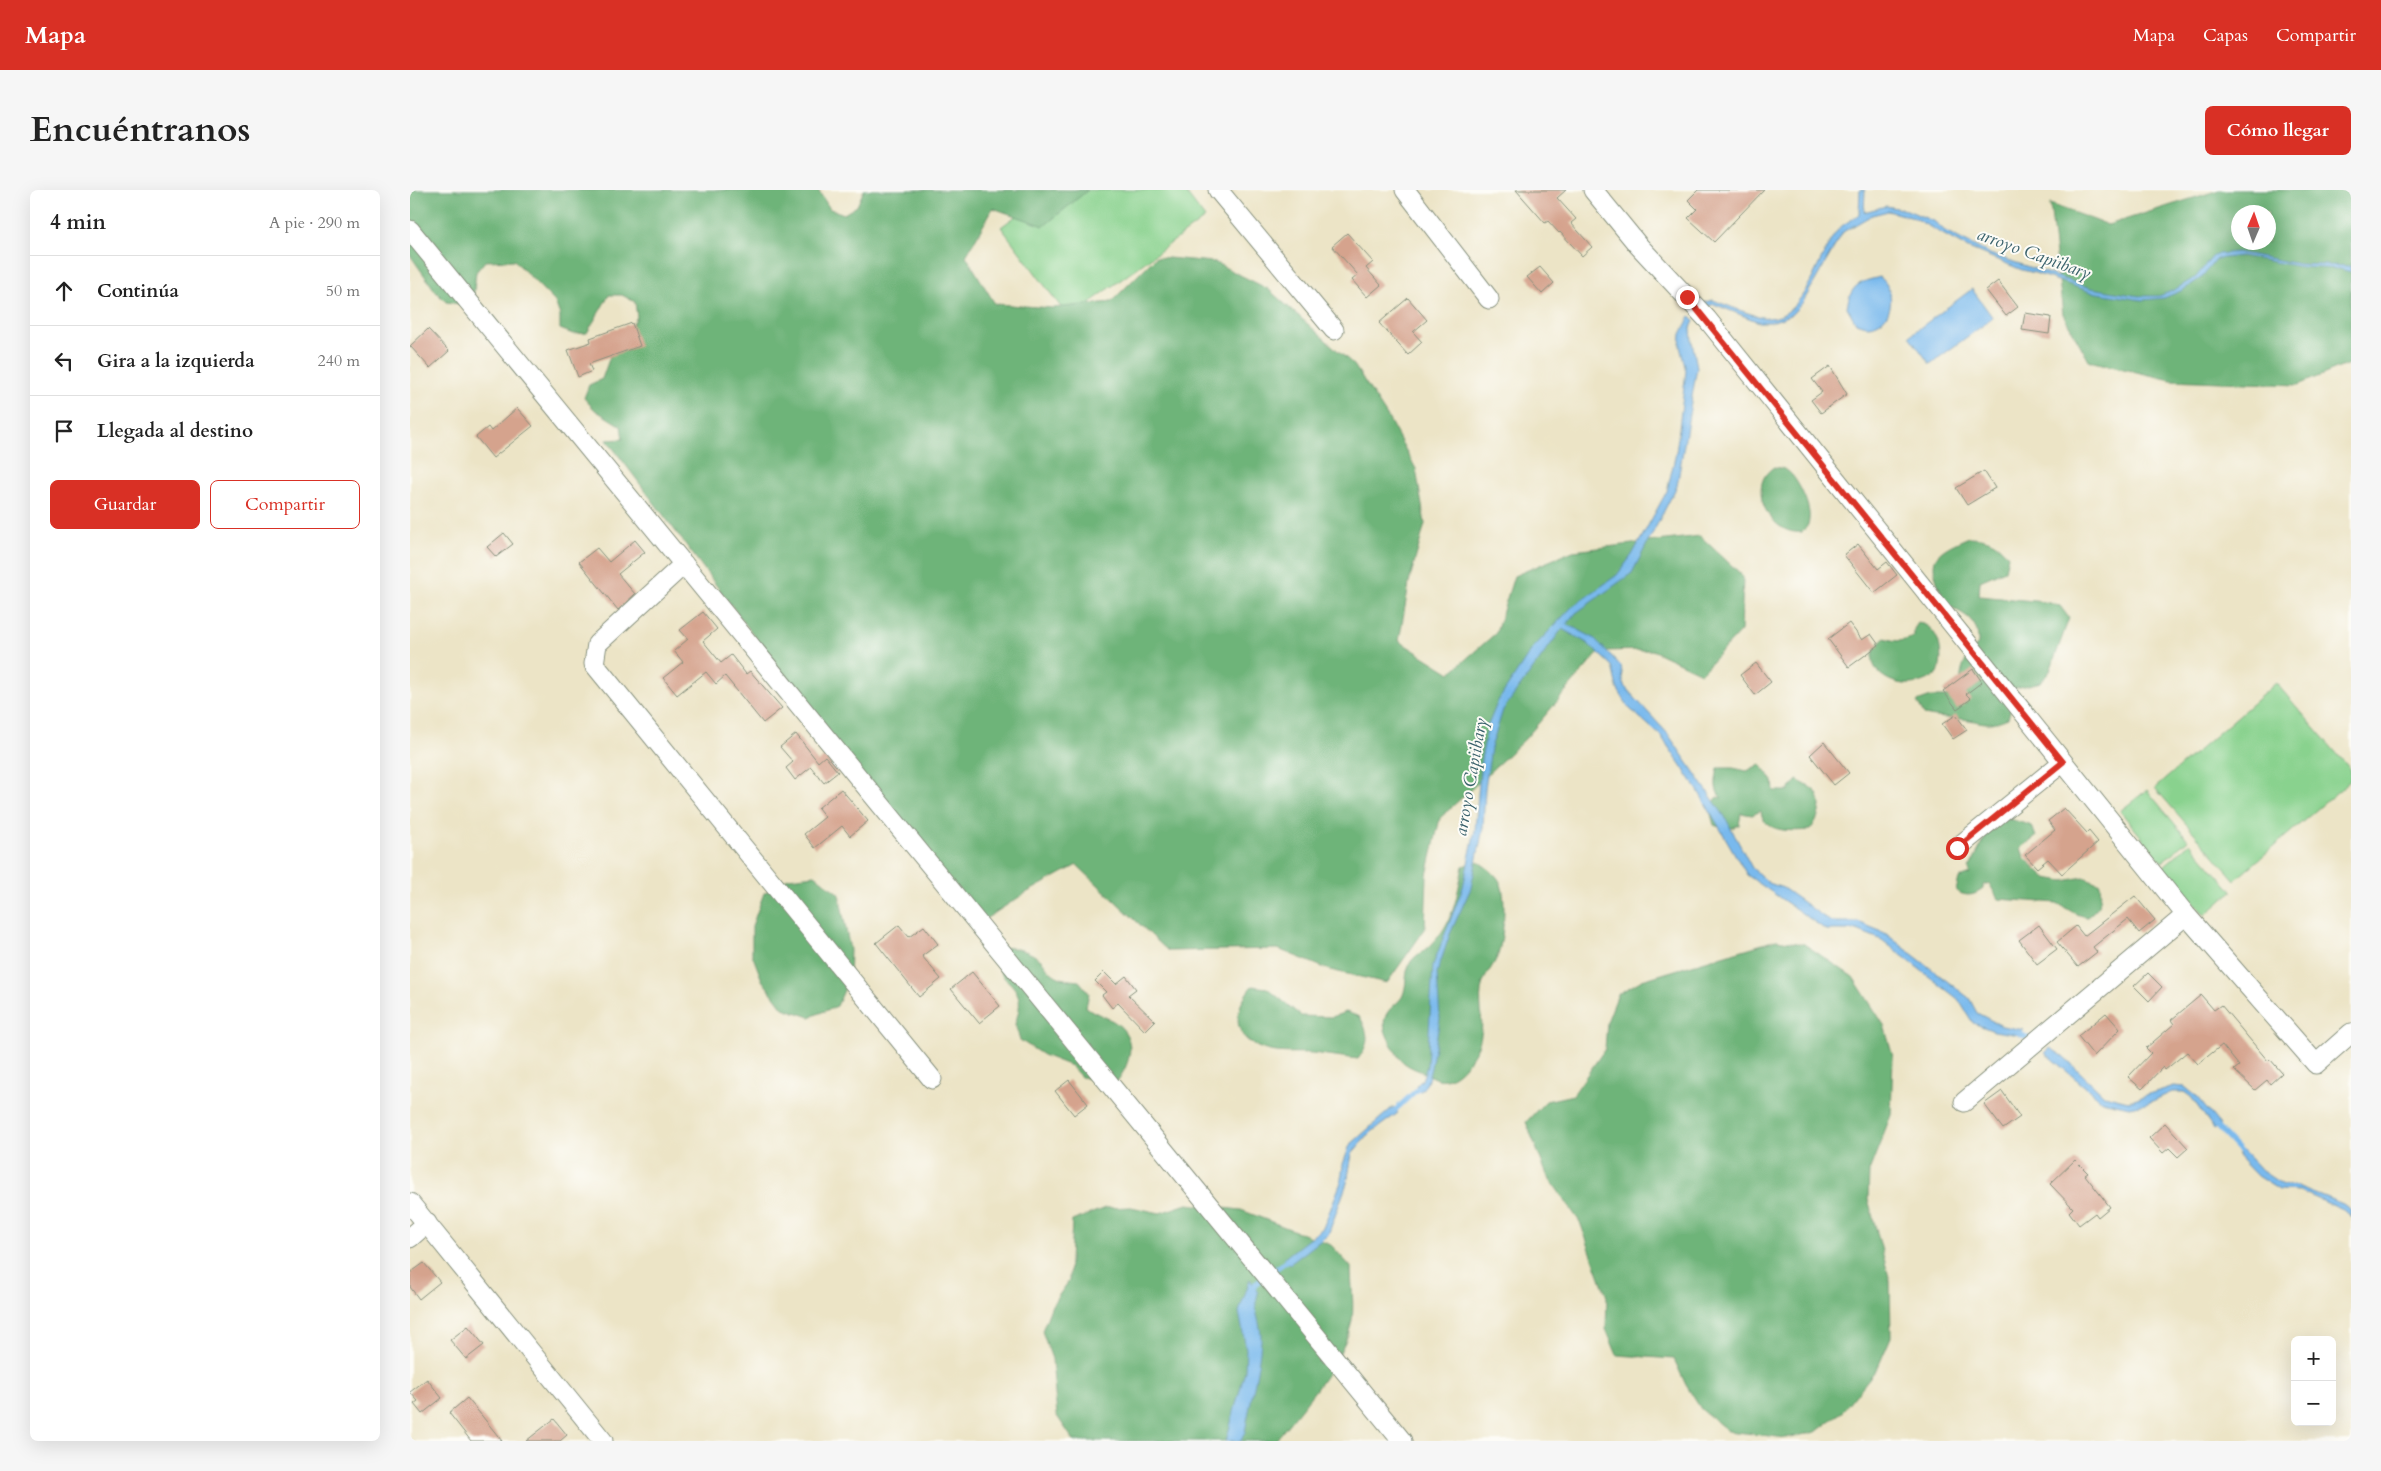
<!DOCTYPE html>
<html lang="es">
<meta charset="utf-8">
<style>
body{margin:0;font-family:Cardo,serif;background:#f6f6f6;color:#222}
.controls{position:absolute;right:15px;bottom:15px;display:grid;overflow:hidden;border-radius:8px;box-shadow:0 5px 20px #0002}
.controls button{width:45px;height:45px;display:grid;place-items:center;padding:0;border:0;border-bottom:1px solid #e0e0e0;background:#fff;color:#222;font:25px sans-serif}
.compass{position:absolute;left:1821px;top:15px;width:45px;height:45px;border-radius:50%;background:#fff;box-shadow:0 5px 20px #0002;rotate:2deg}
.stop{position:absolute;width:15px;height:15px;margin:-11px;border:4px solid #d93025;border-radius:50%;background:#fff}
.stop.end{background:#d93025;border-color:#fff;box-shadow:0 1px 5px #0008}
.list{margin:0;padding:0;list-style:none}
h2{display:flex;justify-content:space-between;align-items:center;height:65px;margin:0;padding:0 20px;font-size:21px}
h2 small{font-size:16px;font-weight:400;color:#767676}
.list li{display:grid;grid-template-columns:32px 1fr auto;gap:15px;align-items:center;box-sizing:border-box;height:70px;padding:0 20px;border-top:1px solid #e0e0e0}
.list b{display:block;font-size:19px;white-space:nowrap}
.list em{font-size:16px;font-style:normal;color:#767676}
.actions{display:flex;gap:10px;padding:15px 20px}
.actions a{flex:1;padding:11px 0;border:1px solid #d93025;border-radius:8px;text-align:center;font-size:18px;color:#d93025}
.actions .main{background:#d93025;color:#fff}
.icon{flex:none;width:28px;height:28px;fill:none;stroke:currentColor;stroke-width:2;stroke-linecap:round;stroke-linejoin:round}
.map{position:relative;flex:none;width:1941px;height:1251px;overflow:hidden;border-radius:8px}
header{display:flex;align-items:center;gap:30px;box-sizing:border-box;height:70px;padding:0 25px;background:#d93025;color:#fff}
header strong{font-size:24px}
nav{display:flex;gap:28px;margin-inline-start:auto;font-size:18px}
.intro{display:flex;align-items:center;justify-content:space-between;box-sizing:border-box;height:120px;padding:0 30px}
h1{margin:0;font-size:35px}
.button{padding:12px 22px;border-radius:8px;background:#d93025;color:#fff;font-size:18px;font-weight:700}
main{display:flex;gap:30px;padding:0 30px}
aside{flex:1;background:#fff;border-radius:8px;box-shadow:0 5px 20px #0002}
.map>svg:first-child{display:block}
.green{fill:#89d28e;stroke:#548861}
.forest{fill:#6eb479;stroke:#467856;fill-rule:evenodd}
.water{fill:#79b9ed;stroke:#4c7b90}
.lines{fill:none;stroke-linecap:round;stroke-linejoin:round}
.stream{stroke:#79b9ed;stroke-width:5}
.building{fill:#d5a38d}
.minor-casing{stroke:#86907d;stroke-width:21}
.minor{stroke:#fff;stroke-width:19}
.route{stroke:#d93025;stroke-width:6}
.labels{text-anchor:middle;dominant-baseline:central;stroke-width:4;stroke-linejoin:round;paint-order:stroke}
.water-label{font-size:18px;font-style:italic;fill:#3a626c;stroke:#fdfcf7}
</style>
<header>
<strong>Mapa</strong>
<nav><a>Mapa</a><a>Capas</a><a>Compartir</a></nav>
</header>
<div class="intro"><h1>Encuéntranos</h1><a class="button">Cómo llegar</a></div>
<main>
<aside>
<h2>4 min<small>A pie · 290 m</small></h2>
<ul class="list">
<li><svg class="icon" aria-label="ahead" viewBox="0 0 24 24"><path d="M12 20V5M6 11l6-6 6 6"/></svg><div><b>Continúa</b></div><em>50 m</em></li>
<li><svg class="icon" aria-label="left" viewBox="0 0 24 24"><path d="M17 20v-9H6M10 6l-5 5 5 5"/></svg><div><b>Gira a la izquierda</b></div><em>240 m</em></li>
<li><svg class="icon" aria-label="arrive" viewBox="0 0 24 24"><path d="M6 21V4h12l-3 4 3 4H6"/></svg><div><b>Llegada al destino</b></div></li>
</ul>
<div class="actions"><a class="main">Guardar</a><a>Compartir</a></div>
</aside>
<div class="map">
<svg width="1941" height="1251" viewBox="0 0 1941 1251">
<rect width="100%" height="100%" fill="#fdfcf7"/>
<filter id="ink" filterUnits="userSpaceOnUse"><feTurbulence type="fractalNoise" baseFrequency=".02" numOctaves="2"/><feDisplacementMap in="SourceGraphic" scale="10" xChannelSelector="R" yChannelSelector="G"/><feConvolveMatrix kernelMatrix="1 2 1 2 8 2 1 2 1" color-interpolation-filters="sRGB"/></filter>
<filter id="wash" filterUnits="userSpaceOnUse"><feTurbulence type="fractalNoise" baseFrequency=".0096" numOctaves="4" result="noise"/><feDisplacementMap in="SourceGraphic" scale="20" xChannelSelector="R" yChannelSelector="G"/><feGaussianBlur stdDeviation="1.12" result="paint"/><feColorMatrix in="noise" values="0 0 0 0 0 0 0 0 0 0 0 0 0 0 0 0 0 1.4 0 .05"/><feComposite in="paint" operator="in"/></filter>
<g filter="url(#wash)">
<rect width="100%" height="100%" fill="#ece4c6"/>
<path class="green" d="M641 0H774L795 28 659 128 591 37Z
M1866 493 1941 580V590L1825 690 1745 598Z
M1737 600 1778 650 1752 672 1710 621Z
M1780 653 1822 701 1795 725 1753 677Z"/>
<path class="forest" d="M3 0H408L420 19 434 24 447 16 454 0H678L634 36 583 18 556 66 585 114 643 118 701 112 746 67 804 72 858 99 944 175 977 226 1006 279 1015 334 1000 388 989 451 1040 483 1086 443 1104 386 1163 361 1290 346 1333 386 1331 441 1291 483 1242 460 1190 461 1115 549 1030 628 1017 685 1015 739 977 793 920 780 868 759 758 761 667 675 614 704 563 737 197 250 213 249 211 236 185 220 174 208 179 195 192 189 207 147 219 139 227 127 225 112 212 105H199L177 143 163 144 150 139V125L145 112 104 70 75 71 66 82 63 109 50 114 36 112 26 102 0 65V1Z
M1809 0H1941V173L1888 195 1761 190 1679 171 1653 124 1640 14 1698 35ZM1828 22H1858V52H1828Z
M1364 277C1370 278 1374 278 1379 282 1388 290 1401 316 1399 329 1399 335 1396 338 1392 342 1359 346 1335 295 1364 277Z
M1559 347C1578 348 1586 351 1598 366L1595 380 1570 391 1569 406 1635 412 1650 416 1659 428 1640 481 1631 492 1601 499 1602 514 1598 528C1576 537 1575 532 1553 529 1539 528 1527 528 1514 525L1507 512 1521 507H1550C1550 482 1551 473 1568 454 1569 428 1554 425 1534 413 1520 370 1515 366 1559 347Z
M1508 433C1529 435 1535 465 1528 483 1493 513 1438 476 1475 448 1485 452 1495 452 1504 446V439Z
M1350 574 1363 591 1364 601H1378L1387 590C1392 593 1401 597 1405 601 1415 613 1408 630 1400 640 1384 641 1353 644 1351 621L1342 625 1331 623 1329 635 1317 640 1304 635 1300 621 1307 607 1312 608C1303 601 1306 588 1308 578H1323L1337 581Z
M1597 628 1622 636 1626 647 1611 658 1614 667 1636 688 1654 691 1674 687 1690 694C1692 711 1690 717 1677 727L1666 724 1647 713 1588 709 1579 693 1573 695V699C1564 706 1556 707 1546 701L1549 688 1560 684 1559 679 1577 644Z
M1067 671C1076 677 1087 684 1091 694 1097 710 1093 749 1088 765 1084 775 1077 783 1073 792 1066 812 1077 836 1068 856 1061 870 1046 893 1027 889 1021 887 1015 883 1010 881 1002 878 993 874 988 866 983 856 971 840 975 828 978 817 990 813 993 805 997 795 995 784 999 775 1004 764 1014 763 1021 755 1044 732 1047 706 1053 676Z
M405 685 429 704 440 760 439 789 427 816 400 827 373 818 352 790 342 764V736L354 703 378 688Z
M1366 750 1394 754 1443 787 1474 835 1483 867 1481 925 1459 981 1458 1009 1480 1091 1481 1147 1468 1177 1433 1221 1406 1242 1376 1248 1318 1241 1291 1219 1276 1195 1264 1169 1207 1165 1196 1139 1197 1107 1170 1032 1137 985 1116 932 1136 911 1163 905 1195 859 1197 832 1208 804 1232 790Z
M590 757C605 758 620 760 632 771 634 773 636 777 639 780 647 789 658 790 669 791L679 803 676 817C684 823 694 826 703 831 729 847 721 874 705 894L671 887 661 876 633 865 610 850 605 834C610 819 613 807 601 794 598 791 594 788 592 785 587 777 589 766 590 757Z
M842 796 857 798 891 826 922 827 936 822 950 827C959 844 960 853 948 869 933 867 917 865 902 863 885 862 864 865 848 857 819 844 826 815 842 796Z
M777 1014 831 1020 921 1055 941 1077C941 1093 945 1120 941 1135 931 1174 890 1219 865 1251H664L647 1226 642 1169 632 1141 642 1115 659 1091 662 1031 695 1018 721 1017 750 1023Z"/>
<path class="water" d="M1450 0H1455L1454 22 1476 16 1497 20 1525 32 1535 41 1580 64 1681 98 1729 106H1749L1764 100 1786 87 1802 67 1808 64 1827 62 1889 74 1940 76 1941 82 1930 79 1892 77 1831 66 1806 69 1791 88 1773 100 1754 108 1732 110 1681 102 1625 83 1612 80 1556 57 1504 28 1478 21 1462 25 1433 42 1393 112 1381 125 1361 132H1349L1304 114 1294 118 1290 114 1303 110C1316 115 1345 127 1358 128 1395 129 1408 65 1427 41 1432 34 1442 30 1449 25Z
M1470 87C1487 100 1484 135 1458 136 1455 136 1450 134 1446 133L1437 117C1441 94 1450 92 1470 87Z
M1562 99 1583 128 1520 174 1499 146Z
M1280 126 1284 131 1281 138 1282 151 1287 177 1267 296 1222 383 1166 423 1157 434 1184 448 1211 476 1214 496 1258 544 1315 627 1342 678 1359 693 1373 698 1421 732H1448L1475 743 1559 808 1567 823 1592 836 1614 840 1609 845 1584 841 1563 833 1548 809 1472 750 1447 740H1416L1337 685 1287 599 1251 546 1219 518 1207 498 1202 476 1177 453 1152 439 1093 520 1081 558 1075 599 1073 638 1061 698 1040 744 1027 783 1030 829 1021 878 1017 893 1010 902 1006 896 1012 890 1017 876 1023 775 1053 697 1065 640 1071 569 1078 535 1088 511 1122 459 1162 417 1207 385 1222 365 1257 301 1266 263 1276 181 1270 156 1271 144Z
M1640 858 1653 866 1694 905 1718 911 1764 896 1775 897 1786 906 1810 935 1804 939 1781 907 1774 902H1762L1736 914 1719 917 1692 911 1635 863Z
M983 917 988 923 956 946 942 964 937 993 918 1045 880 1074 874 1068 913 1038 931 992 933 974 940 955Z
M1833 961 1852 981 1873 995 1887 996 1933 1014 1941 1020V1027L1933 1020 1890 1001 1869 1000 1847 986 1827 965Z
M840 1089 848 1103C842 1124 852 1131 851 1151 849 1180 840 1213 835 1242L831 1251H816L835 1181 836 1159 829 1122Z"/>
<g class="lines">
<path class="stream" d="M1605 841 1622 850
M982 923 1012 895
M1803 933 1835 967
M860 1083 881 1068
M842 1103 845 1094 853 1088"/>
</g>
<g id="blocks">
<path class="building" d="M1106 0H1156L1147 8 1166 29 1161 33 1182 57 1172 66 1150 42 1149 43 1138 31 1135 33Z
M1288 0H1354L1304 52 1278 28 1287 19 1278 10Z
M937 43 963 72 956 78 971 95 957 107 942 90 948 85 922 56Z
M1130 77 1144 93 1132 104 1117 87Z
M1588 91 1608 117 1596 126 1576 100Z
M998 108 1017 130 1003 142 1012 152 998 165 969 133Z
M1615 123 1641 127 1639 144 1612 140Z
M222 133 230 156 179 174 182 181 168 187 158 160 181 152 180 148Z
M18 139 39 161 20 178 0 156Z
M1420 176 1437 204 1411 223 1401 210 1412 202 1402 189Z
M107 218 123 236 83 268 66 247 78 237 81 241Z
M1574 281 1585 298 1557 315 1546 298Z
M94 343 103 354 86 367 77 357Z
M225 350 235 362 208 384 225 404 208 420 169 372 187 358 199 372Z
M1448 354 1468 379 1477 372 1487 385 1464 403 1434 365Z
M293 422 307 439 293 451 311 473 321 465 336 484 340 481 372 518 353 533 315 486 306 494 296 482 267 505 253 488 273 472 264 461 278 449 270 440Z
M1439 433 1452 450 1461 444 1469 455 1439 477 1418 449Z
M1346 473 1361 492 1345 505 1330 485Z
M1563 479 1572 492 1556 504 1561 509 1547 519 1533 501Z
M1546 525 1557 540 1543 549 1532 534Z
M386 544 408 572 415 566 428 582 414 593 401 577 385 590 376 578 383 572 370 557Z
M1414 552 1439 583 1424 595 1400 565Z
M431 599 458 631 440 646 432 636 405 658 394 644 415 627 408 618Z
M1654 618 1677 643 1679 641 1688 652 1652 684 1638 669 1627 678 1615 665 1645 640 1638 631Z
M1725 706 1745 730 1729 743 1718 729 1683 757 1687 762 1668 777 1647 752 1666 736 1674 746Z
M489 735 499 747 514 736 528 754 512 766 531 789 509 807 466 753Z
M1629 735 1647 759 1627 774 1609 750Z
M562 782 590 816 569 833 541 799Z
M694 782 706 794 716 786 726 799 718 805 745 831 735 841 708 813 702 818 692 805 696 802 685 791Z
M1738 783 1752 797 1739 811 1724 796Z
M1791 805 1804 820 1811 815 1858 871 1860 869 1872 883 1860 894 1857 890 1845 900 1824 880 1829 876 1812 855 1788 874 1777 862 1755 880 1753 877 1732 899 1718 887 1741 863 1736 858 1764 834 1761 830Z
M1696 823 1710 839 1684 866 1668 846Z
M659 890 678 914 664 925 645 901Z
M1592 901 1610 927 1593 939 1574 914Z
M1755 933 1778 958 1768 967 1759 958 1753 963 1739 948Z
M1665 970 1678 983 1675 985 1700 1017 1688 1027 1685 1023 1669 1035 1659 1022 1663 1018 1640 994Z
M14 1073 30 1092 9 1109 0 1097V1083Z
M58 1136 74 1155 56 1169 40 1150Z
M17 1189 32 1208 12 1224 4 1214 8 1211 0 1202Z
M57 1208 72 1226 92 1251H61L39 1223Z
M144 1229 157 1245 150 1251H116Z"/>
</g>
</g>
<g filter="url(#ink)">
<use href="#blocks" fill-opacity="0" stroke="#86907d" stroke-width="1"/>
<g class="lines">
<g class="minor-casing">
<path id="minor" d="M808 0 924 140
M995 0 1079 109
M1183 0 1228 55 1297 129 1776 725 1906 874 1941 843
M0 40 992 1251
M274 374 187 454 184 474 522 889
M1547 658 1653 572
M1554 912 1776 725
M0 1013 193 1251
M0 1048 17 1033"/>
</g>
<use href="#minor" class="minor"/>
</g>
</g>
<g class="lines" filter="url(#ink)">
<path class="route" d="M1277 107 1653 572 1547 658"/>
</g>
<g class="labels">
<g class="water-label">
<text transform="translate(1624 64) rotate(20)">arroyo Capiibary</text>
<text transform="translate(1061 587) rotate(-80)">arroyo Capiibary</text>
</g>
</g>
</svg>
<div class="controls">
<button>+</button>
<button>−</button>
</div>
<svg class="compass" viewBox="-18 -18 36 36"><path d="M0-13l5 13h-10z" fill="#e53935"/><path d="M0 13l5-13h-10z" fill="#767676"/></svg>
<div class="stop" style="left:1547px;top:658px"></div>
<div class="stop end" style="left:1277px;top:107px"></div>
</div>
</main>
